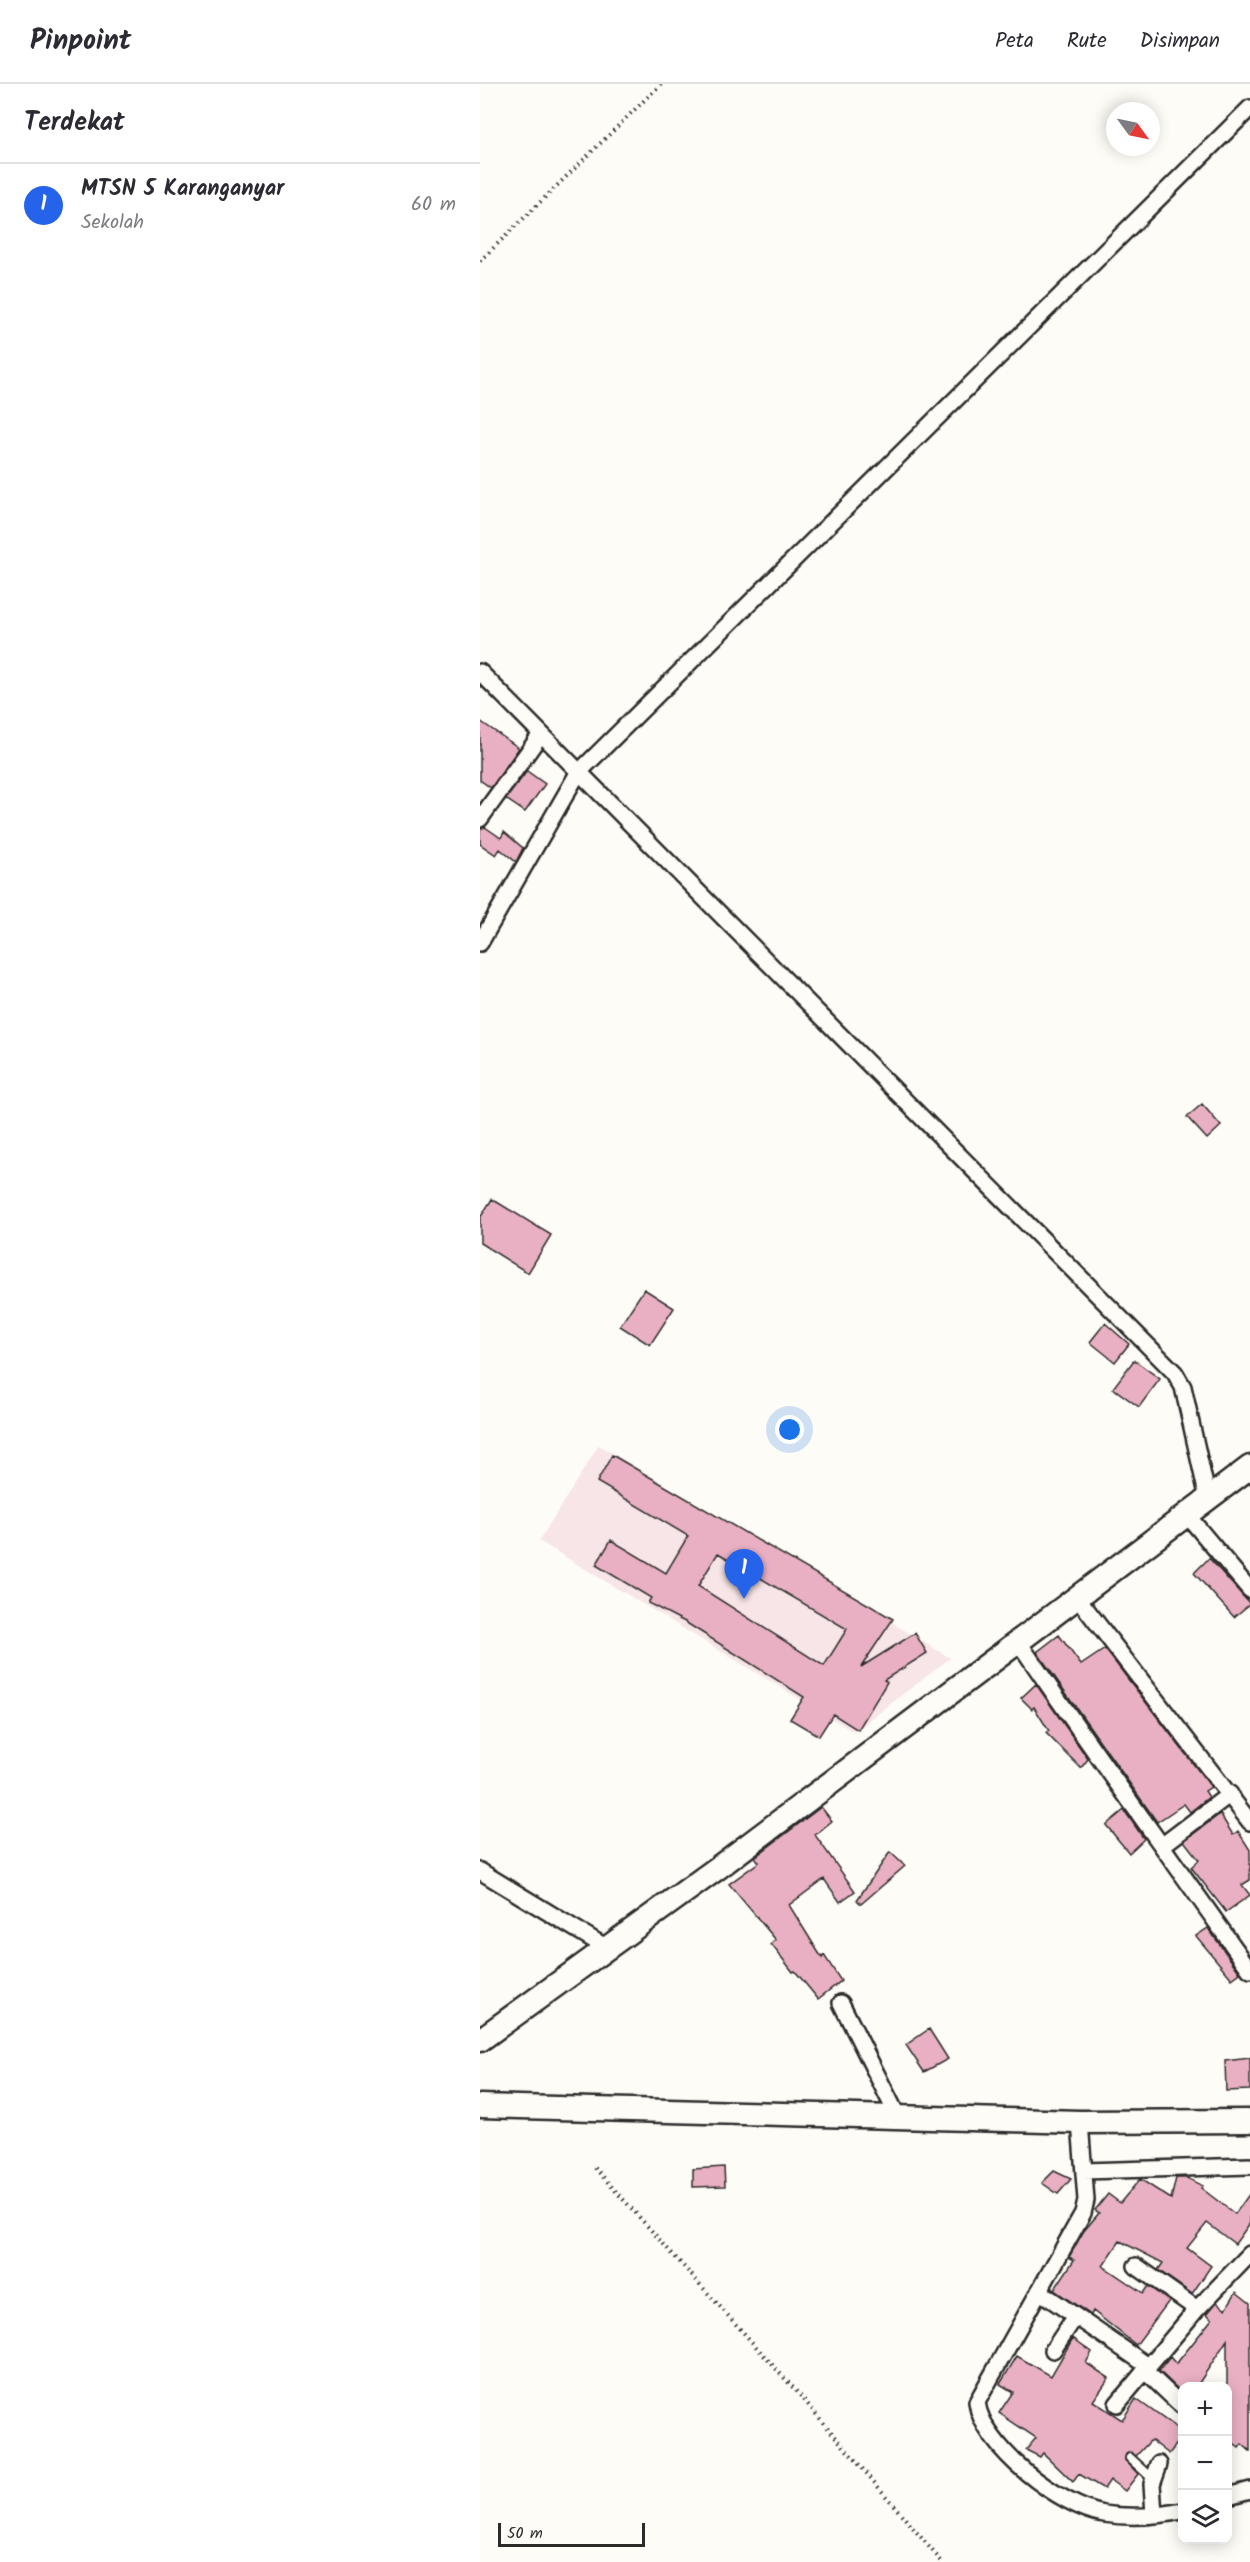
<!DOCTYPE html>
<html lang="id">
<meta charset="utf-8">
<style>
body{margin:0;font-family:Kalam,sans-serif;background:#f7f7f7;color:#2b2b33}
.controls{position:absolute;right:18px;bottom:18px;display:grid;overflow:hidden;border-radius:12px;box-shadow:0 3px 15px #0003}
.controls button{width:54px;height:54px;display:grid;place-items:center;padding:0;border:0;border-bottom:2px solid #e1e1e2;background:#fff;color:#2b2b33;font:30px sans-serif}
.compass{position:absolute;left:626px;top:18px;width:54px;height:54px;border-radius:50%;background:#fff;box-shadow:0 3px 15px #0003;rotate:123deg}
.scale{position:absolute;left:18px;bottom:15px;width:147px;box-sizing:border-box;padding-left:6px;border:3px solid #2b2b2b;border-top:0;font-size:16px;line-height:21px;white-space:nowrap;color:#2b2b2b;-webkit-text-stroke:4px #fdfcf7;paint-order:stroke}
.you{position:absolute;left:310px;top:1346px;width:21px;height:21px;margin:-15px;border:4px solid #fff;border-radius:50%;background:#1a73e8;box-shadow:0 0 0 9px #1a73e833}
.badge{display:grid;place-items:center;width:39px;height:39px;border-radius:50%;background:#2563eb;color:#fff;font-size:20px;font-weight:700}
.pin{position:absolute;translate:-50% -50px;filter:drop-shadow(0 2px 3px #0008)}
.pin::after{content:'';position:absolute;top:32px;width:21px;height:18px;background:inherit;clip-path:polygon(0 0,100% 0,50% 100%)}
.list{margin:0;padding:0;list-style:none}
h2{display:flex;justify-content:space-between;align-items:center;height:78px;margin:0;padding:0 24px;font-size:26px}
h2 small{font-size:20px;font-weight:400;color:#7c7c81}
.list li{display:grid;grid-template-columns:39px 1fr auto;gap:18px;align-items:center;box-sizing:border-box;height:84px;padding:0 24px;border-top:2px solid #e1e1e2}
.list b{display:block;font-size:22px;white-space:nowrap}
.list p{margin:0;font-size:20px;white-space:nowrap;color:#7c7c81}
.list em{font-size:20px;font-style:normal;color:#7c7c81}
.icon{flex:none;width:33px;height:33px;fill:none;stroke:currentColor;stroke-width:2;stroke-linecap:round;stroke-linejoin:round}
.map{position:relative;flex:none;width:770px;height:2478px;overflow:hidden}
header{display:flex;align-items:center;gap:36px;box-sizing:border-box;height:84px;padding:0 30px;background:#fff;border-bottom:2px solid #e1e1e2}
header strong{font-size:28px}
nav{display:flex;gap:33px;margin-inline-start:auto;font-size:21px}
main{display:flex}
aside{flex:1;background:#fff}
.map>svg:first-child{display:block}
.built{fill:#f7e5e7}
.building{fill:#e9b0c3;stroke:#2b2b2b;stroke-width:1.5;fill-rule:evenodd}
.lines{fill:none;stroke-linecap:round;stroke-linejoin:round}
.service-casing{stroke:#2b2b2b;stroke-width:12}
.minor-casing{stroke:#2b2b2b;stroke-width:20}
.secondary-casing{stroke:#2b2b2b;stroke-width:27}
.path{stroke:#2b2b2b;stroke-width:4;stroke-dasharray:1.5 4.5;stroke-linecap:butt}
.service{stroke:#fdfcf7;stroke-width:8}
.minor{stroke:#fdfcf7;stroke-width:15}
.secondary{stroke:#fdfcf7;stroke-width:22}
</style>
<header>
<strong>Pinpoint</strong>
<nav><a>Peta</a><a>Rute</a><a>Disimpan</a></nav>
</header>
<main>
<aside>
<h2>Terdekat<small></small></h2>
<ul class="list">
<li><span class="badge">1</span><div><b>MTSN 5 Karanganyar</b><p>Sekolah</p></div><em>60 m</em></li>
</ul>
</aside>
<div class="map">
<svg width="770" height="2478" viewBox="0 0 770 2478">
<rect width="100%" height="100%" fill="#fdfcf7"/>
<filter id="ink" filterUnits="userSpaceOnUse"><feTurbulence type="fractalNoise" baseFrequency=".0167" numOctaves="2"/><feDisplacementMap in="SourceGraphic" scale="12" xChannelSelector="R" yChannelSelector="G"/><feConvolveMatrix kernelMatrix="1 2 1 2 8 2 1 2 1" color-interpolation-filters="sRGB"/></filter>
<g filter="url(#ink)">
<path class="built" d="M119 1361 470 1574 374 1648 59 1457Z"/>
<path class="building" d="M0 637 39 664 11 704 0 696Z
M47 687 65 700 45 728 26 715Z
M5 743 21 754 24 748 43 764 36 778 20 765 16 771 0 760V745Z
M722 1020 741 1042 727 1055 707 1033Z
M12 1115 71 1151 48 1189 0 1159V1134Z
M164 1205 194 1224 170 1261 140 1242Z
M625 1239 649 1260 635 1278 610 1258Z
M654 1276 680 1295 659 1323 633 1304Z
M132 1371 413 1535 381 1583 435 1549 447 1569 404 1596 407 1598 378 1646 353 1630 339 1652 310 1635 324 1613 205 1538 168 1519 171 1514 116 1481 131 1456 186 1489 208 1452 117 1398ZM238 1469 367 1545 344 1582 218 1502Z
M729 1474 770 1520 754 1533 714 1489Z
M579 1551 601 1581 625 1565 731 1703 725 1707 729 1713 710 1728 704 1720 677 1738 557 1568Z
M556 1600 608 1675 601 1684 566 1649 569 1647 554 1623 552 1625 541 1614Z
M341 1723 352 1737 335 1751 375 1807 360 1818 344 1795 309 1821 342 1874 344 1871 361 1897 338 1915 315 1887 313 1888 291 1860 296 1856 249 1800 279 1778 275 1773Z
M644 1726 664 1755 649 1769 626 1741Z
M740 1730 753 1751 758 1747 770 1766V1796L762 1801 770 1811 746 1828 711 1783 719 1776 704 1757Z
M410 1768 425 1782 381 1820 377 1816Z
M728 1844 760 1889 752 1895 716 1852Z
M449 1945 468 1975 444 1988 426 1961Z
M770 1974V2006L746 2007 745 1977Z
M244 2083 245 2102 213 2103V2085Z
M574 2087 591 2095 578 2110 562 2099Z
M696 2094H707L723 2102 721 2104 755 2130 770 2109V2139L755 2160 727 2139 707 2164 731 2182 712 2210 678 2186 683 2179 640 2157 623 2182 663 2209 668 2202 689 2217 656 2261 613 2227 611 2231 574 2206 594 2176 589 2173 603 2148 619 2129 615 2126 628 2110 640 2119 660 2095 691 2115Z
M756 2208 770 2219V2367L762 2360 759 2364 747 2355V2256L717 2302H702V2309L679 2287 690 2273 696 2280 732 2235 727 2230 737 2218 746 2225Z
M593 2254 612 2268 606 2279 629 2294 613 2317 642 2336 656 2315 702 2348V2353L689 2370 671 2356 656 2372 651 2368 646 2370 645 2376 658 2390 645 2407 630 2396 624 2405 599 2390 593 2398 563 2369 560 2373 546 2366 556 2354 519 2329 533 2308 520 2300 537 2272 571 2292Z"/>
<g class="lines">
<g class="service-casing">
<path id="service" d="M650 2374 673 2395"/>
</g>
<g class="minor-casing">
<path id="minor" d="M0 588 695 1289 703 1303 728 1415
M0 735 61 650
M0 859 98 689 770 24
M707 1431 770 1506
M597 1513 770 1738
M538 1557C613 1668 693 1776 770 1886
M683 1761 750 1710
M0 1787 127 1864
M361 1919 418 2033
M600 2038 606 2116 603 2129 497 2318C502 2363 581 2423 624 2430 649 2434 678 2432 702 2427
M604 2087 770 2082
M656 2182 717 2225
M559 2207 668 2282
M573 2266 595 2233
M664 2286 702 2322
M637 2320 717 2225 770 2170
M748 2412 770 2406
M674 2431 672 2400 679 2380"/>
</g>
<g class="secondary-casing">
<path id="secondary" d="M0 1956 239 1783 770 1383
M0 2022 600 2038 770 2037"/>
</g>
<path class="path" d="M0 177 181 0
M115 2084 325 2317 462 2478"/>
<use href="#service" class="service"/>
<use href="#minor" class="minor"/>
<use href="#secondary" class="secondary"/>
</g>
</g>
</svg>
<div class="controls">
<button>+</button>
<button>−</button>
<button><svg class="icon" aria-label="layers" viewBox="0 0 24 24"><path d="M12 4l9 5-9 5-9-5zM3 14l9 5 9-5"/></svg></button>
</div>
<svg class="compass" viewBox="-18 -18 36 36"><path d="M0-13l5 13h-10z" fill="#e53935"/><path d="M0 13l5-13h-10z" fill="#7c7c81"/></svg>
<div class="scale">50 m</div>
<div class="you"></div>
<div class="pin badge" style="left:264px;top:1515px">1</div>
</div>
</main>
